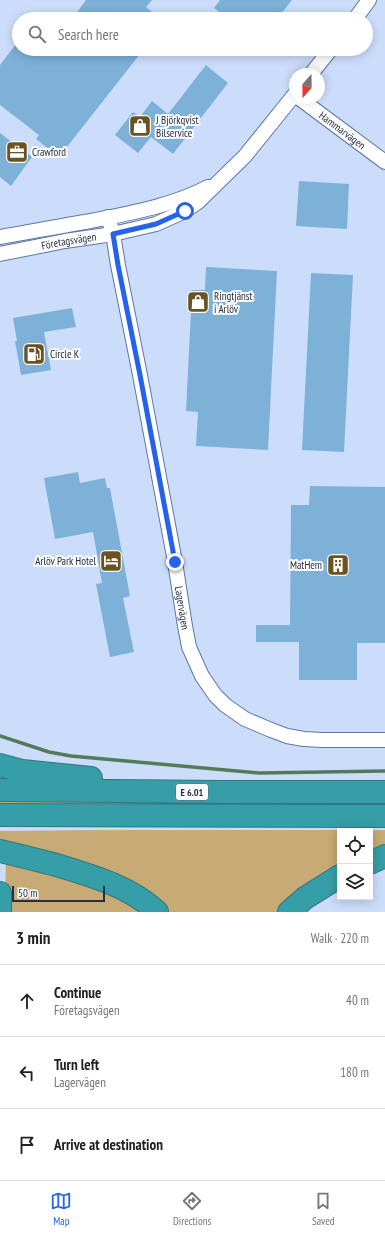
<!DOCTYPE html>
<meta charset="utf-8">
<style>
body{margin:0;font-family:"PT Sans Narrow",sans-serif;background:#f2f2f2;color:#202124}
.controls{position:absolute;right:12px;bottom:12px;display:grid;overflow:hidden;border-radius:0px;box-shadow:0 2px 10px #0003}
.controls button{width:36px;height:36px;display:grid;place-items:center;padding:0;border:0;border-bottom:1px solid #e0e0e0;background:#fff;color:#202124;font:20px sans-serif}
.compass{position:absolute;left:289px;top:68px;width:36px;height:36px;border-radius:50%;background:#fff;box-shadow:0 2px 10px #0003;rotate:200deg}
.scale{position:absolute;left:12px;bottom:10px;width:93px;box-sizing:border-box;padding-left:4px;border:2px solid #242f43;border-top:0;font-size:11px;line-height:14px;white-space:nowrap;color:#242f43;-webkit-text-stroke:3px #fdfdfd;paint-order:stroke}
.stop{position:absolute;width:12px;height:12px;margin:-9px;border:3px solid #2563eb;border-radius:50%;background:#fff}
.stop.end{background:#2563eb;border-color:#fff;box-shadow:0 1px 4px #0008}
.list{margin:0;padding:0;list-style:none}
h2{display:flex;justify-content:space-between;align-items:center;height:52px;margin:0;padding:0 16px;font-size:17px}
h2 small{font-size:13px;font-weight:400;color:#757577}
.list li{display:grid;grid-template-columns:26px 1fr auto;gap:12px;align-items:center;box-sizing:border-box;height:72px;padding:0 16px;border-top:1px solid #e0e0e0}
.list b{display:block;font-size:15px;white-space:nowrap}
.list p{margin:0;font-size:13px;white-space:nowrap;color:#757577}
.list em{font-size:13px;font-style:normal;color:#757577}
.icon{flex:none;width:22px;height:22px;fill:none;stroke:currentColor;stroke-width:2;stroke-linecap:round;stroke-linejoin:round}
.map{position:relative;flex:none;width:385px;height:912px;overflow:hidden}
.search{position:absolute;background:#fff;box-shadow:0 2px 10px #0003;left:12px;right:12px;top:12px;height:44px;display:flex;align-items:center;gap:10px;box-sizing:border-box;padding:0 14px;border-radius:22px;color:#757577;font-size:15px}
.sheet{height:268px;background:#fff}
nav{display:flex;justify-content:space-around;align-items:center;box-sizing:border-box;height:56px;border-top:1px solid #e0e0e0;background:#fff;font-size:11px;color:#757577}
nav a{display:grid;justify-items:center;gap:2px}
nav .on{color:#2563eb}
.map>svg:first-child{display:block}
.green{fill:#c7aa74}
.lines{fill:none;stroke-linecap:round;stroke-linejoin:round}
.stream{stroke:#537b59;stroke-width:3.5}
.building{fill:#7eb1d8}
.street-casing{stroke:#5d76a5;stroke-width:16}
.highway-casing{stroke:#307783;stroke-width:24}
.street{stroke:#fff;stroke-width:14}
.highway{stroke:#369ea6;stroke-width:22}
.route{stroke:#2563eb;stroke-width:5}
.labels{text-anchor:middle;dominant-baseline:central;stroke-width:4;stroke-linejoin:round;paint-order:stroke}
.shield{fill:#fdfdfd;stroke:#656d7b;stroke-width:1}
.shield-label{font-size:10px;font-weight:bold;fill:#242f43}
.poi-label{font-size:11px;fill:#242f43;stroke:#fdfdfd;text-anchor:start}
.street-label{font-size:11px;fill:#242f43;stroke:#fdfdfd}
</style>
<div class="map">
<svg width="385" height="912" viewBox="0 0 385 912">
<rect width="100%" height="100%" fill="#ccddfc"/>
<path class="green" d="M385 801V809L0 810V802Z
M100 830H385V847L370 853V831H340V867L279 912H167L0 843V831Z
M6 858 100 886 147 912H6L5 901Z"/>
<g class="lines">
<path class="stream" d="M0 736 49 752 71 756 259 773 385 771"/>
</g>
<path class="building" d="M86 0H152L146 7 161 19H72Z
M220 0H292L277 19H228L214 8Z
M19 40V49H144L59 157 36 139 39 135 0 105V65Z
M206 65 228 83 173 154 151 137 138 153 115 135 133 112 140 117 152 101 168 114Z
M0 133 32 157 11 186 0 177Z
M299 181 349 184 347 229 296 226Z
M206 267 277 271 268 450 196 446 198 412 186 411 192 290H205Z
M311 273 353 275 344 452 302 450Z
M72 308 76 327 44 332 51 370 21 375 15 341H17L13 318Z
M78 472 80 483 105 478 107 488H110L130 596 123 598 134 652 110 657 96 584 102 583 93 532 55 539 44 478Z
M310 486 385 487V643H357V680H299V642H256V625H290L291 505H309Z"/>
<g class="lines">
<g class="street-casing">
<g id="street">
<path d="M355 19 369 0"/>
<path d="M311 74 331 49"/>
<path id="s1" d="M299 98 385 162"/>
<path id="s2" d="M108 217 113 234 118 265 140 375 175 562 185 626 189 647 202 676 215 695 225 705 245 719 271 730 287 736 304 739 322 740H385"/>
<path d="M0 237C30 232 60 226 91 221 130 213 172 206 208 187"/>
<path id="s3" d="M0 254 65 241 113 234 156 224 185 211 198 202 245 156 295 94"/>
</g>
</g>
<g class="highway-casing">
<path id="highway" d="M0 765 22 771 91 778
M0 790 224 792H385
M0 815 385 816
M0 851C21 856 42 861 63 867 96 877 132 888 157 912
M370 863 385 856
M0 893V912
M289 912 305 898 340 876"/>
</g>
<use href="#street" class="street"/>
<use href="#highway" class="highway"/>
</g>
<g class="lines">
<path class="route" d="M175 562 140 375 118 265 113 234 156 224 185 211"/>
</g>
<defs>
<g id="shop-square" transform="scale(1.15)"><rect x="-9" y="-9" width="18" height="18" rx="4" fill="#6a5323" stroke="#fdfdfd"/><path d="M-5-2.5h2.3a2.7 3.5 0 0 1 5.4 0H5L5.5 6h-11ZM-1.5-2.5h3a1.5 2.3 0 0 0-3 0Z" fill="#fff"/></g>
<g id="office-square" transform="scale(1.15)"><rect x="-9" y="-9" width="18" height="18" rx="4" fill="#6a5323" stroke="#fdfdfd"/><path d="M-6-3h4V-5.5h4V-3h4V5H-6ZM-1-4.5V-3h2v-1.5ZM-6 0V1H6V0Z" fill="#fff"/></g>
<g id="fuel-square" transform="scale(1.15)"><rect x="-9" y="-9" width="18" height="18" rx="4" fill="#6a5323" stroke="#fdfdfd"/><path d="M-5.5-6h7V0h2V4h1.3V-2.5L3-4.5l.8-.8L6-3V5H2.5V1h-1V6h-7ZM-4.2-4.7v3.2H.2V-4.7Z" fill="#fff"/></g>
<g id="hotel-square" transform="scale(1.15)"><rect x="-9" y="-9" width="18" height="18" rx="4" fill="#6a5323" stroke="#fdfdfd"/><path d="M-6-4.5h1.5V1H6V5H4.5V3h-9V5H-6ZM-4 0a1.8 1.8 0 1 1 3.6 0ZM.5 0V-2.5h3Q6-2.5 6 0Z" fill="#fff"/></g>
<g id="building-square" transform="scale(1.15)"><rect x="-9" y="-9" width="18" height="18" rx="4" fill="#6a5323" stroke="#fdfdfd"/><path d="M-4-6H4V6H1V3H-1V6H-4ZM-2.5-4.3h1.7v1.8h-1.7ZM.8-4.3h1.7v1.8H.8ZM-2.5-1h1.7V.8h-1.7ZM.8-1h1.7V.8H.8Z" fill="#fff"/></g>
</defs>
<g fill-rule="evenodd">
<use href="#shop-square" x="140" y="126"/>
<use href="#office-square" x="17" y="152"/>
<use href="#shop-square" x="198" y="302"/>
<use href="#fuel-square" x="34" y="354"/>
<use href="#hotel-square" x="111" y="561"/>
<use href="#building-square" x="338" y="565"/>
</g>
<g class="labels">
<rect class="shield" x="176" y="784" width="32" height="16" rx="3"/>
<g class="shield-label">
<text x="192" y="792">E 6.01</text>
</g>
<g class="poi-label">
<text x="156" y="120">J Björkqvist<tspan x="156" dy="13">Bilservice</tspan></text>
<text x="32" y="152">Crawford</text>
<text x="214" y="296">Ringtjänst<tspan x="214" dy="13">i Arlöv</tspan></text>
<text x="50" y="354">Circle K</text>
<text x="96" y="561" text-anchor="end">Arlöv Park Hotel</text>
<text x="322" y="565" text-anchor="end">MatHem</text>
</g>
<g class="street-label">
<text stroke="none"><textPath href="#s1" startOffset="54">Hammarvägen</textPath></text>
<text stroke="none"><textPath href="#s3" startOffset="70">Företagsvägen</textPath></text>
<text stroke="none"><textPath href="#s2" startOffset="398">Lagervägen</textPath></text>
</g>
</g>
</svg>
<div class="controls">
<button><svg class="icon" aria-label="locate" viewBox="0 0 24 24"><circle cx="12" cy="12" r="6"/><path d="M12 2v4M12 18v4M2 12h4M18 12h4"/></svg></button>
<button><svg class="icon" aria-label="layers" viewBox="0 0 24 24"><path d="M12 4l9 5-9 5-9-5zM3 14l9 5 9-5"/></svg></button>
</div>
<svg class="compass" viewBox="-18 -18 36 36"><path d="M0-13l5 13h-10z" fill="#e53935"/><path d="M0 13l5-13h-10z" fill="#757577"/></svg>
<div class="scale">50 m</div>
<div class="stop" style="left:185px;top:211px"></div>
<div class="stop end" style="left:175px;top:562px"></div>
<div class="search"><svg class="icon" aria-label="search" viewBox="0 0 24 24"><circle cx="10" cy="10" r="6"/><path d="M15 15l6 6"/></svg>Search here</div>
</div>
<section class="sheet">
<h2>3 min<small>Walk · 220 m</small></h2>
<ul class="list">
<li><svg class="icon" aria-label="ahead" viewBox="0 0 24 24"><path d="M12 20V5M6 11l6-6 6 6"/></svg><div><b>Continue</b><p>Företagsvägen</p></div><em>40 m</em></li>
<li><svg class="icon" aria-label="left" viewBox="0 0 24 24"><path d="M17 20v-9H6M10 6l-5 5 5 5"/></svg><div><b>Turn left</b><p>Lagervägen</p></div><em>180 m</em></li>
<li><svg class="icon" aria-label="arrive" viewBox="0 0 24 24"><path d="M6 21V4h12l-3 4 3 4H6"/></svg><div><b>Arrive at destination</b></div></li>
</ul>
</section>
<nav>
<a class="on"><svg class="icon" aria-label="map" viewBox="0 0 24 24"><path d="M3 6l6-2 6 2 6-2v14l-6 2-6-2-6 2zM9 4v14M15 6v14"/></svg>Map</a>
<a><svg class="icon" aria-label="directions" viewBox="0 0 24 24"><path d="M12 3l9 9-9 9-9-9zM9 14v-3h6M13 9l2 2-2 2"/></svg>Directions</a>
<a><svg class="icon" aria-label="saved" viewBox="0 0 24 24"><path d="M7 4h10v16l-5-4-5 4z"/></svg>Saved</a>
</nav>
